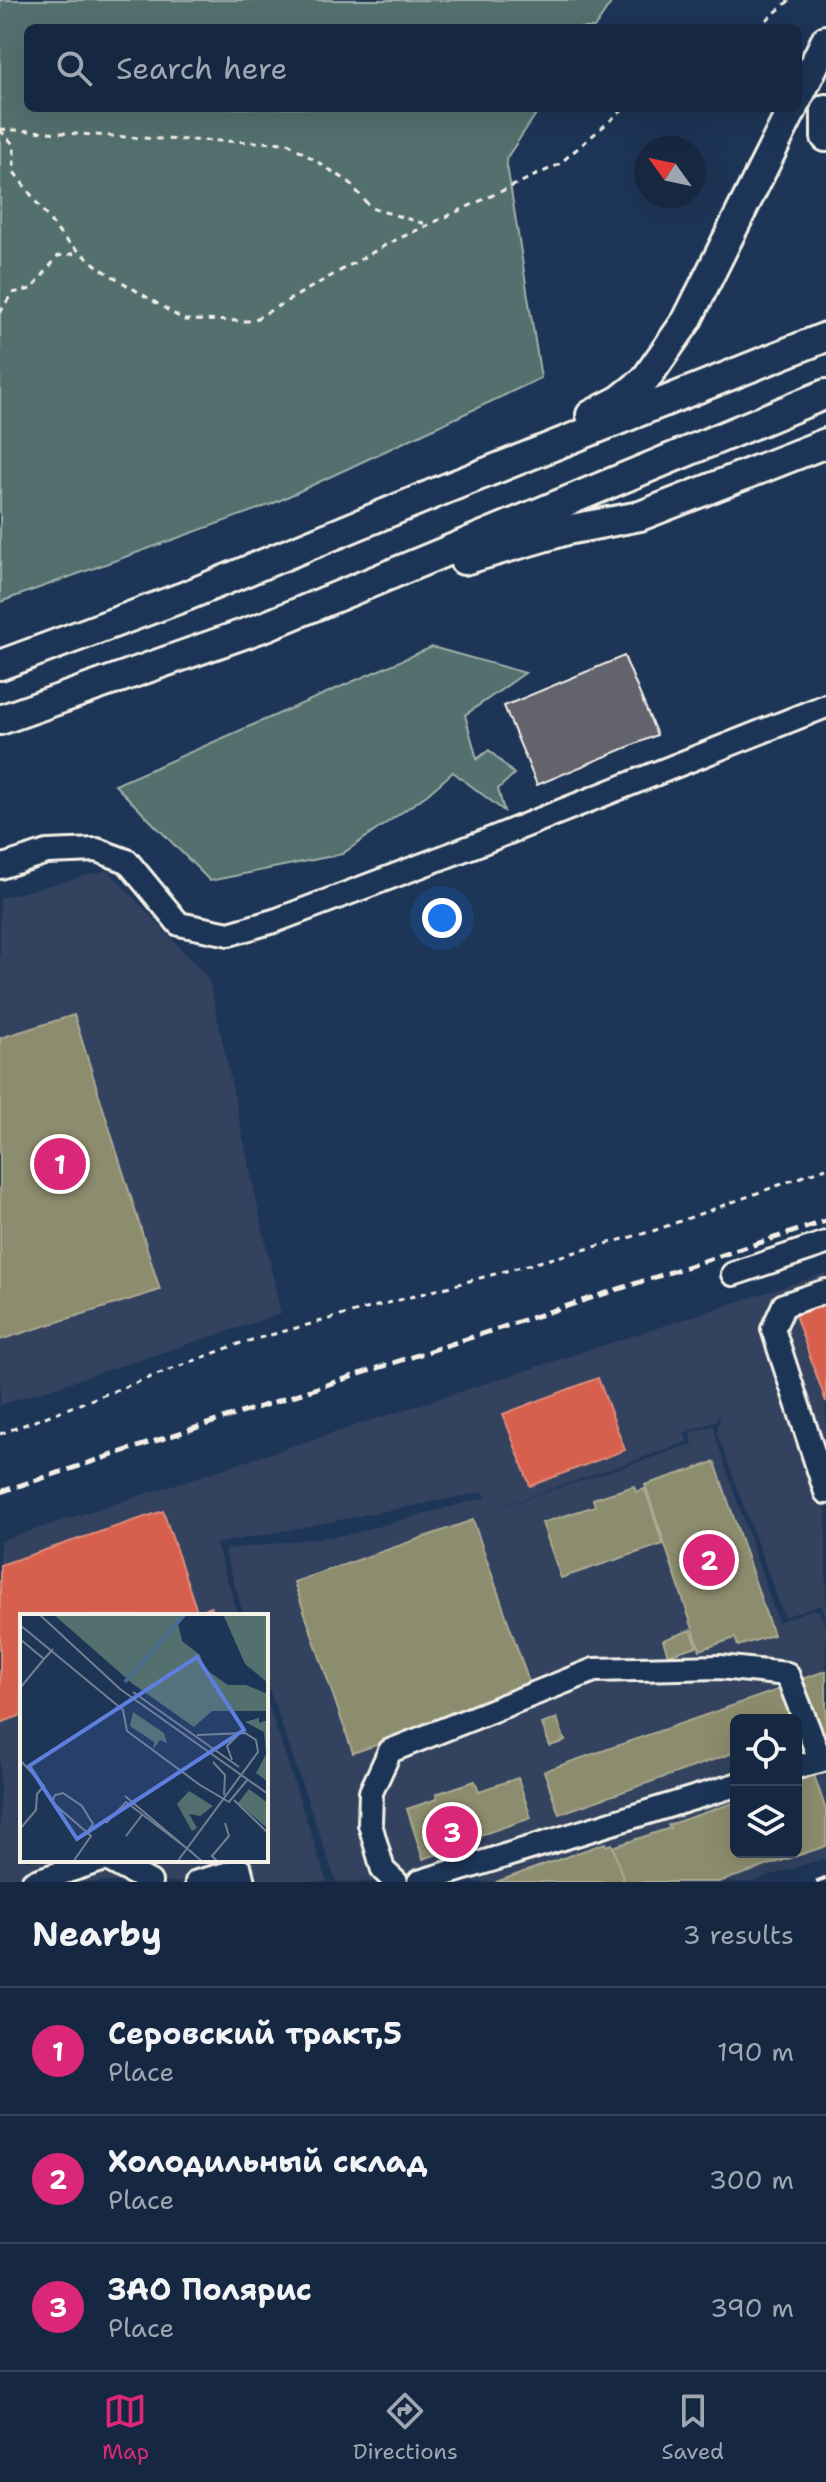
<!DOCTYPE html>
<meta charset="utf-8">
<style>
body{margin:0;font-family:"Shantell Sans",sans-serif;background:#23344c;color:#f1f3f6}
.controls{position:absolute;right:24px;bottom:24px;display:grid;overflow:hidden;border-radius:12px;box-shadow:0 8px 32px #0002}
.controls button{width:72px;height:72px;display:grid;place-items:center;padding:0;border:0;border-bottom:2px solid #35445a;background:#162841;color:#f1f3f6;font:40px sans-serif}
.compass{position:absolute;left:634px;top:136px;width:72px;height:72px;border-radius:50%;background:#162841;box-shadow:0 8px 32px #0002;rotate:303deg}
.you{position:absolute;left:442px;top:918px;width:28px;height:28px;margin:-20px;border:6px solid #fff;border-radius:50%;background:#1a73e8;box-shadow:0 0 0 12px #1a73e833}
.badge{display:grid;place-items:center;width:52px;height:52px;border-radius:50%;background:#db2777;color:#fff;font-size:26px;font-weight:700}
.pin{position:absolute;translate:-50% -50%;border:4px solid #fff;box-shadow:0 2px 8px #0006}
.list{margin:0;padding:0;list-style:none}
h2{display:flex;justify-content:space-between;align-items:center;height:104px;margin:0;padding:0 32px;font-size:34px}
h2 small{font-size:26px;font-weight:400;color:#9ea6b1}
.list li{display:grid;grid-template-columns:52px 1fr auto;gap:24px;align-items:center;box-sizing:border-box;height:128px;padding:0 32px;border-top:2px solid #35445a}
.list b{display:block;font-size:30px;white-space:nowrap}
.list p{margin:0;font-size:26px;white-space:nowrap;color:#9ea6b1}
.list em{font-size:26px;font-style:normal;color:#9ea6b1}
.icon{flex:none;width:44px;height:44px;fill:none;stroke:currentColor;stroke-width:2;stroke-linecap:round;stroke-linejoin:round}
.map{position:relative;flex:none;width:826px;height:1882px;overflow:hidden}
.search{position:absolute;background:#162841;box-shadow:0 8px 32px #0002;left:24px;right:24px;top:24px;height:88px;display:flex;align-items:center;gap:20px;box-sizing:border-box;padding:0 28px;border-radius:12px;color:#9ea6b1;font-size:30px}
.sheet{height:488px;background:#162841}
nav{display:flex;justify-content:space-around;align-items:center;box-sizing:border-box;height:112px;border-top:2px solid #35445a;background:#162841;font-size:22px;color:#9ea6b1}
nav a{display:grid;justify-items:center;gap:4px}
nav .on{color:#db2777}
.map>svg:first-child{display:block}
.built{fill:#32435e;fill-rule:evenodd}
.green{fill:#53706e;stroke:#a4b0ab;stroke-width:2}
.shops{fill:#d6604d;stroke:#df8c7c;stroke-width:2}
.industry{fill:#8c8c6e;stroke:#abaa93;stroke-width:2}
.building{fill:#64646e;stroke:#f4f1e8;stroke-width:2}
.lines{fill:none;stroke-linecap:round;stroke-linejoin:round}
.minor-casing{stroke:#f4f1e8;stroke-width:28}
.major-casing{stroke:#f4f1e8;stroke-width:34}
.path{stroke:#f4f1e8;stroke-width:3;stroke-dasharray:6 6;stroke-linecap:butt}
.minor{stroke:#1d3557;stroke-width:22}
.major{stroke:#1d3557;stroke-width:28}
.rail{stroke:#f4f1e8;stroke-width:5;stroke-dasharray:12 6;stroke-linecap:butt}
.inset-river{fill:none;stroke:#486c8f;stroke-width:4}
.inset-road{fill:none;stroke:#738091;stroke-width:2}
.view{fill:#5e7fdd;fill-opacity:0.15;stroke:#5e7fdd;stroke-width:4}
.inset-edge{fill:none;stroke:#f4f1e8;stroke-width:4}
</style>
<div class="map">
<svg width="826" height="1882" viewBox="0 0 826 1882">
<rect width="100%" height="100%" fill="#1d3557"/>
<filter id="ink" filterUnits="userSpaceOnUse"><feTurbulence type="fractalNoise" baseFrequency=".0125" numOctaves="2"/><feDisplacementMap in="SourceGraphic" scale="16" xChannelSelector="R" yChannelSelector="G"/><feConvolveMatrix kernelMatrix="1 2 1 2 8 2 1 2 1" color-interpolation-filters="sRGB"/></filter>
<g filter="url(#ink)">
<path class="built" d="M108 870 209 979 281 1314 0 1405V898Z
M826 1273V1620L820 1605 784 1617 717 1433 720 1412 715 1422 684 1433 688 1442 491 1510 693 1444 690 1433 714 1425 717 1441 778 1622 813 1609 820 1611 826 1629V1858L751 1882H336L266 1680V1616H244L224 1550 350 1534 486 1497 484 1492 216 1544 239 1616H22V1860H266V1697L327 1882H0V1541ZM736 1720H796V1852H736Z"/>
<path class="green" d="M0 0H613L594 28H28V108H540L506 159 541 378 272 504 0 602Z
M432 647 525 673 465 715 477 759 489 750 514 774 498 789 504 811 453 772 428 794 342 854 210 881 115 785Z"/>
<path class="shops" d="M826 1301V1402L794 1312Z
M598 1378 625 1450 530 1486 503 1414Z
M163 1511 197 1611 211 1607 214 1616H22V1715L0 1723V1565Z"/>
<path class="industry" d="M74 1015 160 1290 0 1340V1038Z
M715 1462 773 1635 738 1646 735 1638 700 1650 645 1485Z
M634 1486 636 1492 645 1489 663 1544 561 1578 542 1523 595 1506 593 1499Z
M473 1520 532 1691 353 1753 294 1582Z
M691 1630 697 1646 668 1655 663 1640Z
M826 1671V1732L820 1734 802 1679Z
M786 1687 800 1729 796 1731V1720H736V1752L559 1814 544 1771Z
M557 1718 565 1741 550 1746 542 1724Z
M814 1775 826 1810V1846L719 1882H624L613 1847 670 1828 668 1825 736 1802V1852H796V1782Z
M518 1778 531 1818 451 1845 453 1849 423 1859 407 1809 437 1799 436 1794 475 1781 479 1791Z
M605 1843 606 1846 612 1844 624 1882H496Z"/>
<path class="building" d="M624 656 657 735 537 785 504 706Z"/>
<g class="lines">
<g class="minor-casing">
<path id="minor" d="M0 867 47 852 97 850 127 861 179 924 229 934 277 920 481 843 826 706
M733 1274 826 1243
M826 1291 784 1305 773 1329 826 1492
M796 1767 826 1759
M109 1860 150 1882
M33 1882 102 1860
M197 1882 240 1870 243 1882
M396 1882 383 1870 370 1824 371 1792 390 1751 594 1670 720 1667 787 1674 820 1759
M419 1882 736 1785"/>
</g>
<g class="major-casing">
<path id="major" d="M798 98 826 40
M826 109V137
M591 415 620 400 645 380 687 320 793 108
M464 560 567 530 640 516 826 443
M0 665 186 596 445 489 826 337
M0 720 266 626 826 394"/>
</g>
<path class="path" d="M757 28 790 0
M0 129 158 139 288 143 349 182 371 208 429 225
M0 130 14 145V172L63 238 101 269 184 320 252 321 389 243 558 165 625 108
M0 313 12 293 32 289 58 256 78 253
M0 1434 241 1343 653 1231 826 1168"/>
<use href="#minor" class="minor"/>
<use href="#major" class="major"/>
<path class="rail" d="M0 1492 826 1221
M816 1882 826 1878"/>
</g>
</g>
<g transform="translate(20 1614)">
<rect width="248" height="248" fill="#1d3557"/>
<path d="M33 0H163L134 36 158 9 162 27 180 41 185 55 208 71H226L248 80V97H192L174 113 113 70ZM203 0H248V69L225 50ZM113 98 144 119 147 129 140 126 133 135 134 128 110 112ZM239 104V109L248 106V168L236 159 246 140 244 118 225 108ZM229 175 248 189V215L218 189ZM169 177 193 192 180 202 169 200 177 214 172 217 157 190Z" fill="#53706e"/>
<path class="inset-river" d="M105 68 165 0"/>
<path class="inset-road" d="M19 0 100 75 248 180M0 11 103 96 107 117 180 171 209 188 228 165M0 25 24 45 33 35M0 74 24 45M113 78 219 153M0 146 24 172 17 180 16 196 0 215M212 146 207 132 217 122M193 148 205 161 204 181M105 182 183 248M214 186 248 219M86 209 106 188 173 239M106 222 122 201M53 248 71 222 32 188 35 181 43 179 62 192 73 210 67 218M157 248 238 138 236 126 225 119 177 121M198 248 192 242 209 222 205 209"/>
<path class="view" d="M177 43 224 116 57 225 9 152Z"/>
<rect width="248" height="248" class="inset-edge"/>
</g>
</svg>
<div class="controls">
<button><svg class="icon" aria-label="locate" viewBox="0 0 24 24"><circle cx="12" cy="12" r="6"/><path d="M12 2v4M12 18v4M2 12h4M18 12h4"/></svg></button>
<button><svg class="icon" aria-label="layers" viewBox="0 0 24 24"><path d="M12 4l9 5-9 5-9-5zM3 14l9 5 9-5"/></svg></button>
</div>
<svg class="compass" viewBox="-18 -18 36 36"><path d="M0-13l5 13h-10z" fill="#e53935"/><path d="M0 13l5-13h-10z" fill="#9ea6b1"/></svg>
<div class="you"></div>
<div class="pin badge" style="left:60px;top:1164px">1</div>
<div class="pin badge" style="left:709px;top:1560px">2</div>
<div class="pin badge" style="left:452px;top:1832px">3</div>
<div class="search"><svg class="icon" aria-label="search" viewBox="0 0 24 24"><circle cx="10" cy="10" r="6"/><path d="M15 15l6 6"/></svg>Search here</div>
</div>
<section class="sheet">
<h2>Nearby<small>3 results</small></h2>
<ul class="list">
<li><span class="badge">1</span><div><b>Серовский тракт,5</b><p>Place</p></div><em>190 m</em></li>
<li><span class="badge">2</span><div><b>Холодильный склад</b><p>Place</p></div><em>300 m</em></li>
<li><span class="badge">3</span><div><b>ЗАО Полярис</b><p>Place</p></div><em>390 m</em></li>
</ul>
</section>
<nav>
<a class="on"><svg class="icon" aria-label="map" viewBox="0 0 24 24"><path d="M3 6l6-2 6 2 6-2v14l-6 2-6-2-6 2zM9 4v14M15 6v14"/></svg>Map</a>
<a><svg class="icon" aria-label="directions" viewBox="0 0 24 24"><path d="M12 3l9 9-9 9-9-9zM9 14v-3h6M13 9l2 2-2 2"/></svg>Directions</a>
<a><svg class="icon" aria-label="saved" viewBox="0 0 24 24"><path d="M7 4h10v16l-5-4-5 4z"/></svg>Saved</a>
</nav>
